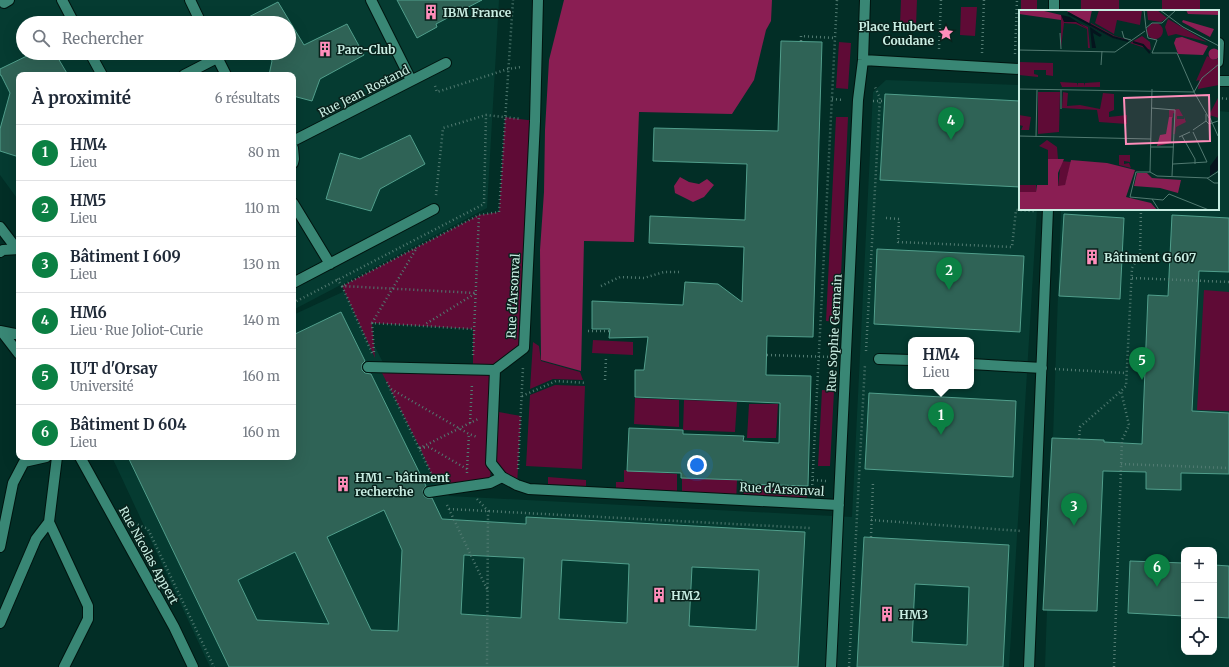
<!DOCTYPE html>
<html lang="fr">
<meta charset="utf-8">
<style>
body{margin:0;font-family:Merriweather,serif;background:#f6f6f7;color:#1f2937}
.controls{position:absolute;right:12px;bottom:12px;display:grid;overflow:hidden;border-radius:8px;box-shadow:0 4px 16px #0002}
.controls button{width:36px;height:36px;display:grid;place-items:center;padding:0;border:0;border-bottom:1px solid #e0e1e3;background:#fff;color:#1f2937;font:20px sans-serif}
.you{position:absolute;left:697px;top:465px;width:14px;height:14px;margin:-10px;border:3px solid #fff;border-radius:50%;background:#1a73e8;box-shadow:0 0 0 6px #1a73e833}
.badge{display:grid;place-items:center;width:26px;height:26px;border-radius:50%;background:#0b8043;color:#fff;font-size:13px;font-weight:700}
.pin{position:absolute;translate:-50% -33px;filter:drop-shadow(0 1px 2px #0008)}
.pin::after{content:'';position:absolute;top:21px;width:14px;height:12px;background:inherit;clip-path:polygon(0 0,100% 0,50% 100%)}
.popup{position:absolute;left:908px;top:337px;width:66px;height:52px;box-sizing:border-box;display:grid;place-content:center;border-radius:8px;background:#fff;filter:drop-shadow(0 1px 3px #0005);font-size:13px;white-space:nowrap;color:#747a83}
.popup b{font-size:15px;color:#1f2937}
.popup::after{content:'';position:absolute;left:50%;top:100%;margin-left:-8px;border:8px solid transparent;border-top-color:#fff}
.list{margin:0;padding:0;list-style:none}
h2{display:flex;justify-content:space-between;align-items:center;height:52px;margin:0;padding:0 16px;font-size:17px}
h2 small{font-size:13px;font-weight:400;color:#747a83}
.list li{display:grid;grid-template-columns:26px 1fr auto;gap:12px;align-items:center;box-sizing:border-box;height:56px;padding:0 16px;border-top:1px solid #e0e1e3}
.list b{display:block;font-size:15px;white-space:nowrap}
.list p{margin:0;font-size:13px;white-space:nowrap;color:#747a83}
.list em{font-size:13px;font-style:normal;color:#747a83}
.icon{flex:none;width:22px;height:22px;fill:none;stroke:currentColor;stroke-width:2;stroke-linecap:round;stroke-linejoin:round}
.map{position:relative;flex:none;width:1229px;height:667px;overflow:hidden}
.search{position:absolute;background:#fff;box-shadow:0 4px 16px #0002;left:16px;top:16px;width:280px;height:44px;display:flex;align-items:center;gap:10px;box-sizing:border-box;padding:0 14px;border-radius:22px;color:#747a83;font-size:15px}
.panel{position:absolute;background:#fff;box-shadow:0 4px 16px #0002;left:16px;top:72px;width:280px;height:388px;border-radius:8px}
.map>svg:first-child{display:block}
.built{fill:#053b31;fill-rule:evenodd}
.green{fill:#5f0b36}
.forest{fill:#8a1e53}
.building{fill:#2f6356;stroke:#519f8c;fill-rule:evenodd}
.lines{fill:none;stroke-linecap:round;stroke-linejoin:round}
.service-casing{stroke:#00140f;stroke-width:12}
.pedestrian-casing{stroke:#00140f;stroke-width:12}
.minor-casing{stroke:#00140f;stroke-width:12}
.tertiary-casing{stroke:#00140f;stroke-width:12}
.path{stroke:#527b72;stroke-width:2.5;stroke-dasharray:1 3;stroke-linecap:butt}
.service{stroke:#398775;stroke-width:10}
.pedestrian{stroke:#398775;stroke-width:10}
.minor{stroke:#398775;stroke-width:10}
.tertiary{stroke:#398775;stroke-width:10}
.labels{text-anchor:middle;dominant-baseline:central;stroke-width:3;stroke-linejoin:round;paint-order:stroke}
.poi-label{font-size:12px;font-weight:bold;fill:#c8ede2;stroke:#09221c;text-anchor:start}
.street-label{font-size:12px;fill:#c8ede2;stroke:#09221c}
.inset-river{fill:none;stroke:#04141d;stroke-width:2}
.inset-road{fill:none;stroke:#517a71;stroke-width:1}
.view{fill:#ff8ebb;fill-opacity:0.15;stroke:#ff8ebb;stroke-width:2}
.inset-edge{fill:none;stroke:#c8ede2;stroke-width:2}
</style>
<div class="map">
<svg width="1229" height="667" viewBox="0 0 1229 667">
<rect width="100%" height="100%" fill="#022e26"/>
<path class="built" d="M0 0H499L487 208 293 310V75H19V201L0 175ZM23 23H289V53H23Z
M886 80 1020 85V209H1037L1009 667H210L112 457H293V315L347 290 449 496 852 517 873 92ZM911 340H971V386H911Z
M1218 111 1229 112V667H1045L1061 209H1218ZM1184 550H1214V652H1184Z"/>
<path class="green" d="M901 0H917L916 26 900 25Z
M1021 0H1037V11H1021Z
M1081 0H1119V11H1081Z
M1162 0H1200V11H1162Z
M961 7H977L975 36 960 35Z
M839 42 851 43 848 89 836 88Z
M505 117 535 121 524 348 495 370 473 369V329L372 323 375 358 342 286 479 215 499 212Z
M836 117H848L839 322 826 321Z
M1204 290 1229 292V411L1197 410Z
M593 340 633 342V355L592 353Z
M533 342 539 346 541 361 580 372 583 380 553 379 530 389Z
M380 369 495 372 493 411 521 416 517 485 491 463 490 483 466 486 435 482 420 448Z
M555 385 585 386 582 469 526 466 530 395Z
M822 390 834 391 830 466H818Z
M635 398 679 400V427L634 424Z
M684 400 737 402 735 432 683 430Z
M749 404H778L776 438H747Z
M624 470 677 474V499L616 496V482H624Z
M548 477 586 480V494L548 492Z
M682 478 737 480 736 503 682 500Z
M744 485 807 487V505L743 503Z"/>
<path class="forest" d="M564 0H772L771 21 766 30 754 80 732 114 639 112 634 242 584 241 581 371 541 360 540 250 544 192 545 130 549 60Z
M680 177 689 182 699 184 707 179 714 185 704 197 693 202 675 193 674 186Z"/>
<path class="building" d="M397 0H482L436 24 437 27 417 38Z
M278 2 304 45 347 24 364 55 320 79 312 101 293 96V75H269L272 61 268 53H289V23H237Z
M781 41 822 42 813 337 767 336 766 375 811 376 808 486 742 484V480L681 478V473L627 471 629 428 683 430V434L744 436 743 441 779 443 780 403 635 397V370H644L648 337 609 338 610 329H592V301L683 305 685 282 718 284 742 302 744 247 649 243 650 216 745 220 747 164 653 161 654 128 778 131Z
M33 53H55L68 75H19V157L0 151V129L10 93 1 75H0V69Z
M885 94 1020 101V187L880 180Z
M410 135 425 164 380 189 371 211 326 199 340 153 360 159Z
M1064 214 1124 218 1120 299 1059 296Z
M1172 215 1229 218V272L1199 271 1192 411 1229 413V474L1181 473V490L1146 489V472L1103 471 1097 611 1043 610 1052 438 1104 440V442L1142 444 1148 295 1168 296Z
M877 249 1024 256 1020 332 874 324Z
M341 312 365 361 362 364V370L365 373 371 374 426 486 423 490 424 496 427 498H432L442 519 526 524V517L805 532 798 667H229L128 457H293V335ZM384 510 402 550 398 631 371 630 327 537ZM295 552 329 624 257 620 238 580ZM464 555 524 558 521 618 461 614ZM562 560 629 564 627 623 559 619ZM692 567 759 570 756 630 689 626Z
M869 393 1016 401 1013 477 865 469Z
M864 537 1009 545 1003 667H857ZM915 584 969 587 967 645 912 642Z
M1130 561 1184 563V616L1128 613Z
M1214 565 1229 566V618L1214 617Z"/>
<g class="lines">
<g class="service-casing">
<path id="service" d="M62 0 74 23
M4 3 9 0
M90 53 102 75
M1218 62 1219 43
M184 75 217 58
M293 203 330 264
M293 283 434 209
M879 359 911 360
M971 364 1042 368
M368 367 495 370
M429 492 490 483 502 477
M49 522 88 606V619L64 667
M0 547 13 483 24 462 46 457
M0 623 36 539 49 522 57 457
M1029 667 1048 209"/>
</g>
<g class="pedestrian-casing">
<path id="pedestrian" d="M1054 11V0"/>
</g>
<g class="minor-casing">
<path id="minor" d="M190 0 201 23
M371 0 411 80
M538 0 535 121 524 348 495 370 491 463 502 477 517 485 529 489 839 505
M215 53 226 75
M863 60 1020 69
M1218 81H1229
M293 141 446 63
M293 148 294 159 293 163
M831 667 858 100 863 60 865 0"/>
</g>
<g class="tertiary-casing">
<path id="tertiary" d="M0 227 16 248
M0 252 3 250 19 249
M0 331 15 334H19
M2 332 19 354
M80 457 174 627 193 667"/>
</g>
<path class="path" d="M801 41V36L835 38 837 0
M939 49 941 0
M982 53 984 0
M1015 54 1017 0
M435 86 437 92 508 69 521 67
M1218 98 1229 99
M832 99 843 100
M873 101H884
M436 195 443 128 486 115 521 119
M886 218 899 219 898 242 1012 247 1016 210 1034 211
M1132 278 1229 282
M337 279 342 286 476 293 424 325
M601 286 620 277 644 278 664 272H679
M293 303 484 204 486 115
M372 323 416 249
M588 331H609
M866 351 880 98 875 87
M374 352 372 323 473 329
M372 353 342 286 479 215 499 212 513 0
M473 355 479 215
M767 355 832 357
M1055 369 1126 373
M605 380 606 358
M387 382 433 477
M391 389 469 434 477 437
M522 396 556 381 586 383
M470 423 472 384
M1079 439 1080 427 1121 391
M1121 464 1229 468
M467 469 469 434
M518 469 523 367
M467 473V469L429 447 420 448 478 419
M813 480 826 481
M812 489 835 38
M477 499 488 511 487 667
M447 505 487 589
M449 509 810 528
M871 520 1021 531
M134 523 148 529 214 667
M871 537 873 482
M849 667 865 364
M1114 667 1122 440 1129 425 1121 391 1126 386 1132 268 1140 254 1141 209"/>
<use href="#service" class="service"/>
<use href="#pedestrian" class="pedestrian"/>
<use href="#minor" class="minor"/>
<use href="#tertiary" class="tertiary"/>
</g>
<defs>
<g id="building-bare" transform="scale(1.2)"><path d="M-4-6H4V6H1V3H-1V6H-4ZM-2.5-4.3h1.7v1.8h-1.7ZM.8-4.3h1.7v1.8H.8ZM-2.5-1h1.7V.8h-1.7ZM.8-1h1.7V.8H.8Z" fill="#ff8ebb" stroke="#09221c" stroke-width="2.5" paint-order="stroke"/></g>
<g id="sight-bare" transform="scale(1.2)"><path d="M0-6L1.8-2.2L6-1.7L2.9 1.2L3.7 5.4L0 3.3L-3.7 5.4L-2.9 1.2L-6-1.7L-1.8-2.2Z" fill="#ff8ebb" stroke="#09221c" stroke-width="2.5" paint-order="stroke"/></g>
</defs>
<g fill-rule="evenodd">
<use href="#building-bare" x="431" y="12"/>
<use href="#sight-bare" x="946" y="33"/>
<use href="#building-bare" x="325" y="49"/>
<use href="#building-bare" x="1092" y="257"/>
<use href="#building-bare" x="343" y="484"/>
<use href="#building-bare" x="659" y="595"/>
<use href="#building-bare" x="887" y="614"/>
</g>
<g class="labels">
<g class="poi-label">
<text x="443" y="12">IBM France</text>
<text x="934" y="26" text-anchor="end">Place Hubert<tspan x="934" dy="14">Coudane</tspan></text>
<text x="337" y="49">Parc-Club</text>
<text x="1104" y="257">Bâtiment G 607</text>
<text x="355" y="477">HM1 - bâtiment<tspan x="355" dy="14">recherche</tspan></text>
<text x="671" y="595">HM2</text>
<text x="899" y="614">HM3</text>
</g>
<g class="street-label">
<text transform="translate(364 91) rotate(-27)">Rue Jean Rostand</text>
<text transform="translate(513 296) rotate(-87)">Rue d'Arsonval</text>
<text transform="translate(834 333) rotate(-87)">Rue Sophie Germain</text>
<text transform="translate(782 489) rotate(3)">Rue d'Arsonval</text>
<text transform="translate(149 555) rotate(61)">Rue Nicolas Appert</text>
</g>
</g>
<g transform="translate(1019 10)">
<rect width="200" height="200" fill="#022e26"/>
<path d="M80 0H123L121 15 98 10 95 24 76 13ZM128 0H138L148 8 142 12 129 10ZM42 5 69 17 71 38H69L68 19 57 14 45 13 42 38ZM149 9 188 32 157 24 149 26 146 17ZM72 13 96 26 110 30 94 28 71 16ZM128 21a8 8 0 1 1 16 0a8 8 0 1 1-16 0ZM123 26 131 32 132 40 111 33ZM188 46 196 50 200 48V75L179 79 180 70 177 71ZM1 52 34 53V66L27 65V60H15V64L19 65V67L0 65ZM41 72 58 73V76L59 73H65L66 76V73L81 72V77H43ZM19 82H41L40 122 19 124ZM44 82 49 83 48 96 61 95 81 99 84 83 95 84V100L90 102V107L108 105V114L80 112 78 100 43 98ZM200 86V108L190 105ZM160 99 164 106H158V109H165V107L167 112 157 117 156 124H154L156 104 154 103V108L150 107V100ZM0 105 12 107 10 120H2L4 116 0 115ZM28 130 38 137 39 149H29V140L20 136ZM100 145H111V152L105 151V154L110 153 112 158 100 155ZM42 151 52 152 46 176H39ZM0 175H17V182H0Z" fill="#5f0b36"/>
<path d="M0 0H21L42 5V10L0 4ZM46 0H73L70 14ZM167 0H200V5L169 4ZM164 10 195 19 191 27 163 12ZM163 27 189 36 184 45 159 44 155 33 157 28ZM189.5 44a5.5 5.5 0 1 1 11 0a5.5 5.5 0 1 1-11 0ZM150 107H153L152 133 138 136 141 125 147 124ZM29 149H45L39 163V176L46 175 52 150 88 153 116 160 107 187 132 193 138 200H0V182H17L18 175H29ZM118 163H128L133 168 162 170 159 183 141 178 115 176Z" fill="#8a1e53"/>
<path d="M42 5 51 7 69 19 57 12H45ZM71 17 83 25 81 27 74 23 77 38H73ZM200 144V159L191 166V156Z" fill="#04141d"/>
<path class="inset-river" d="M49 3 94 27 109 31M114 32 124 35 131 43"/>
<path class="inset-road" d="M125 0 127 18M141 0 164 17 200 36M103 21 105 28 112 30M41 23 42 39M138 30 133 43H158L175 82 190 108M138 30 129 28 127 18 133 13H143L157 0M0 40 96 42 126 21M82 55 83 41M0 79 175 82M175 82 183 68 200 54M132 98 156 100 153 166M42 99V80M191 108 199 126M187 111 190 114 199 111M174 120 187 111V104M0 126 132 129M163 126 176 149V154M17 127 18 80M160 127 171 122M132 137H155M154 154 188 152 174 122M131 162H117L111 187 144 190 150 184 190 200M131 162 133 79M131 162 138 166 189 168 200 161M188 168 195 173H200M133 189 140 200"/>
<path class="view" d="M190 85 191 131 107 134 105 88Z"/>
<rect width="200" height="200" class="inset-edge"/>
</g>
</svg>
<div class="controls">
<button>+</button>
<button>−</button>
<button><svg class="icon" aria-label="locate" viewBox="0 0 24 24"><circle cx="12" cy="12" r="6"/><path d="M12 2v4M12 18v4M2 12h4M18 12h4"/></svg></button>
</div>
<div class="you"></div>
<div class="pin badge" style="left:941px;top:435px">1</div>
<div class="popup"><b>HM4</b>Lieu</div>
<div class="pin badge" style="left:949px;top:290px">2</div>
<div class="pin badge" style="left:1074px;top:526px">3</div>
<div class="pin badge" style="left:951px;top:140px">4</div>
<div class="pin badge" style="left:1142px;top:380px">5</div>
<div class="pin badge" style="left:1157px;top:587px">6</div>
<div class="search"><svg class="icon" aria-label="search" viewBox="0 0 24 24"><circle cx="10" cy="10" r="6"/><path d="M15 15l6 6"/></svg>Rechercher</div>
<section class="panel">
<h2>À proximité<small>6 résultats</small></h2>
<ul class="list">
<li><span class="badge">1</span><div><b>HM4</b><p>Lieu</p></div><em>80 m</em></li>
<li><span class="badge">2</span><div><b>HM5</b><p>Lieu</p></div><em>110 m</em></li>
<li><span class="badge">3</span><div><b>Bâtiment I 609</b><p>Lieu</p></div><em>130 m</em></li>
<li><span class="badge">4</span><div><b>HM6</b><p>Lieu · Rue Joliot-Curie</p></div><em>140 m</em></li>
<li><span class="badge">5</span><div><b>IUT d'Orsay</b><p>Université</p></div><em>160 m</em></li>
<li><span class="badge">6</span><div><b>Bâtiment D 604</b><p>Lieu</p></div><em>160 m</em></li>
</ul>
</section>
</div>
